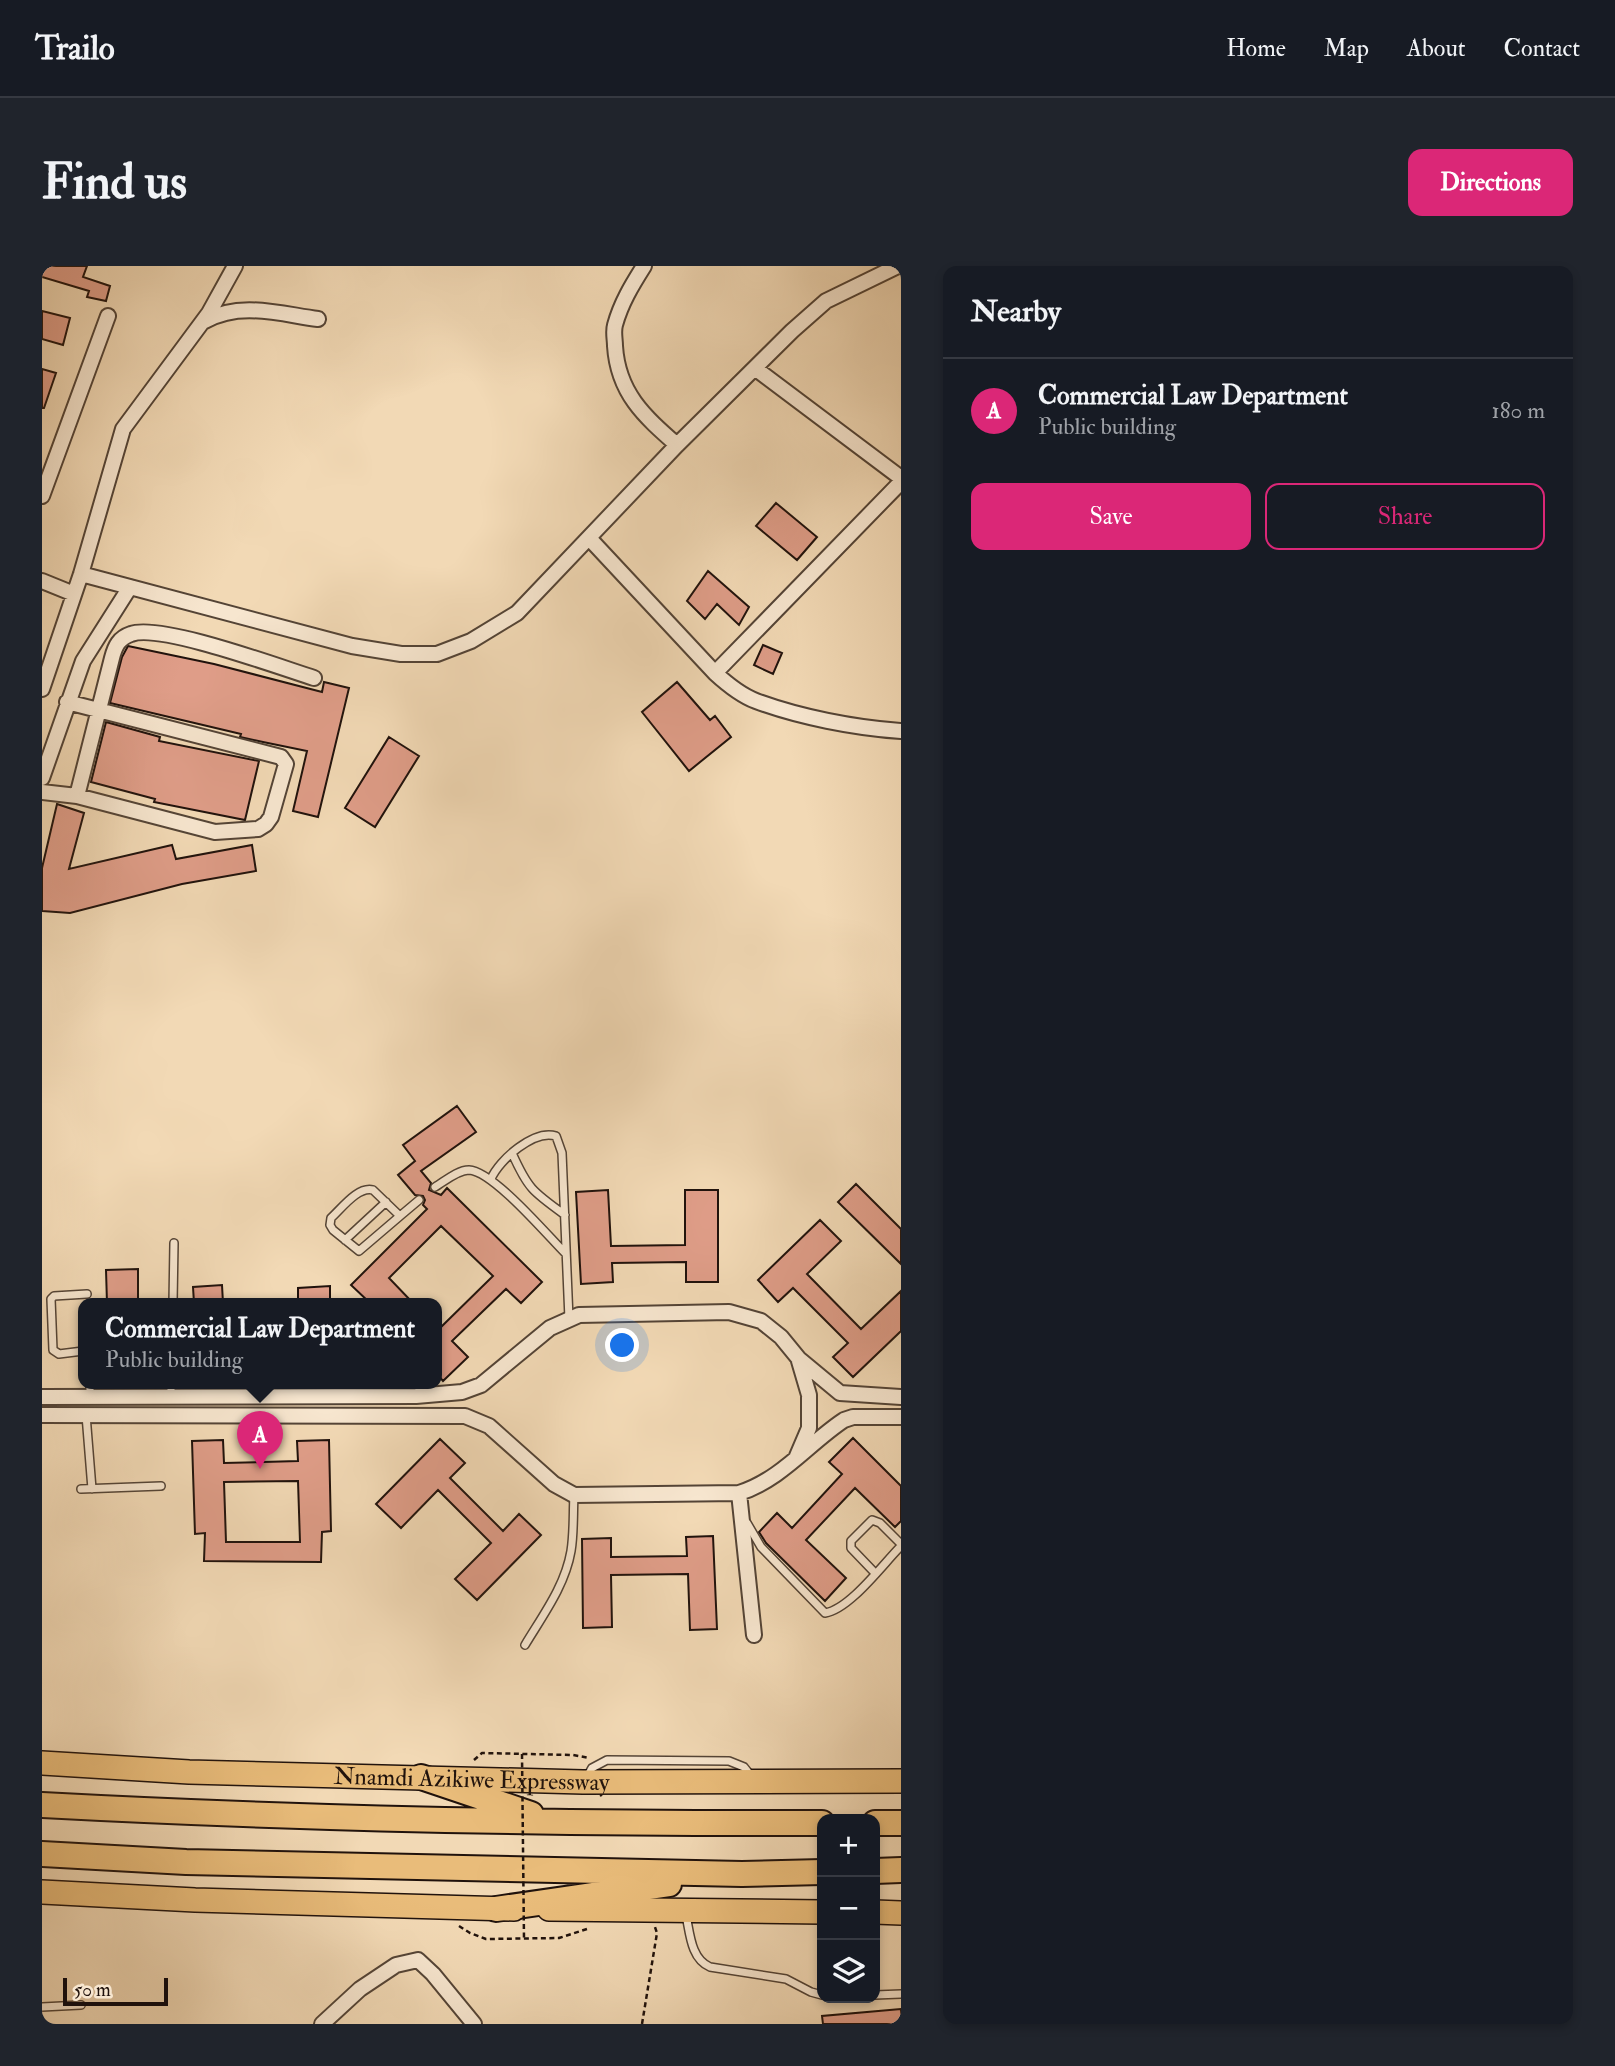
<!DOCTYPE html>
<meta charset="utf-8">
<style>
body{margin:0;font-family:"IM FELL Double Pica",serif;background:#20242c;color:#f1f3f6}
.controls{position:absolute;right:21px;bottom:21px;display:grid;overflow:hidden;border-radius:14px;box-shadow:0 4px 10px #0003}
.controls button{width:63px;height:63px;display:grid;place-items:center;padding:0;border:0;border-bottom:2px solid #363941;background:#171b24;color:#f1f3f6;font:35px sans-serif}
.scale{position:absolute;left:21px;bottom:18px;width:105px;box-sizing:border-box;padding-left:7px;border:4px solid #20120c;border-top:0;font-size:19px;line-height:24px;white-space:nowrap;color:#20120c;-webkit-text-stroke:5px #f7e6cf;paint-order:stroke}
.you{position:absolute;left:581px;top:1080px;width:24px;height:24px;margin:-18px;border:5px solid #fff;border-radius:50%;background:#1a73e8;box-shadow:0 0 0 10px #1a73e833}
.badge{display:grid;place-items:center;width:46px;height:46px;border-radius:50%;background:#db2777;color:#fff;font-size:23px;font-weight:700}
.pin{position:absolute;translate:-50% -58px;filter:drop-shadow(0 2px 4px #0008)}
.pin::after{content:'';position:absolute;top:37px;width:24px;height:21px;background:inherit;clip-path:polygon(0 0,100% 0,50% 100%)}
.popup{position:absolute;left:36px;top:1032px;width:364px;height:91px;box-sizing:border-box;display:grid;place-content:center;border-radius:14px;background:#171b24;filter:drop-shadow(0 2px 5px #0005);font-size:23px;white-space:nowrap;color:#9ea1a6}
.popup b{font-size:26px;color:#f1f3f6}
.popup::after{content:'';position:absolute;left:50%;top:100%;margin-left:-14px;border:14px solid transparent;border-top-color:#171b24}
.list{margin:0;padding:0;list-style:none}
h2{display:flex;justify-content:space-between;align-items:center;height:91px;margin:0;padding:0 28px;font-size:30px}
h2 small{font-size:23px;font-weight:400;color:#9ea1a6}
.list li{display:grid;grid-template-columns:46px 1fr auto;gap:21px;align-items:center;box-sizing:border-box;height:105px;padding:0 28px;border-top:2px solid #363941}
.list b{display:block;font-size:26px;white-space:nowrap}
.list p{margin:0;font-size:23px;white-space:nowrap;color:#9ea1a6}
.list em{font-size:23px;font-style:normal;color:#9ea1a6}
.actions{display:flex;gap:14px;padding:21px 28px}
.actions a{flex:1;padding:16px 0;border:2px solid #db2777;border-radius:14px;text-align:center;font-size:24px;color:#db2777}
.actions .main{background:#db2777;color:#fff}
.icon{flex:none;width:38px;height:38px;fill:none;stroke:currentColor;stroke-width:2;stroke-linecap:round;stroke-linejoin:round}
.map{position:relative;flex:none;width:859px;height:1758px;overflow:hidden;border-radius:14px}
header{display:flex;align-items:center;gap:42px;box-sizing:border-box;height:98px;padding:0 35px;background:#171b24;border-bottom:2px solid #363941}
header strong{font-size:33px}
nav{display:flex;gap:38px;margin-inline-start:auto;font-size:24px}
.intro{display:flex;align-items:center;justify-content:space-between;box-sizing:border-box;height:168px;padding:0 42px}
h1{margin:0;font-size:49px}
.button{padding:18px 32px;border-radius:14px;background:#db2777;color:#fff;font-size:24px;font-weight:700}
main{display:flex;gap:42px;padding:0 42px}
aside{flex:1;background:#171b24;border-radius:14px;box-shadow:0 4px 10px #0003}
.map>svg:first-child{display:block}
.building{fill:#df9d88;stroke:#20120c;stroke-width:2;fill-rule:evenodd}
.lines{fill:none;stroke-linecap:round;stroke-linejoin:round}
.service-casing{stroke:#544436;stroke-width:10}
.minor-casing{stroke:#544436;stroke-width:18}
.trunk-casing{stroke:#20120c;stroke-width:26}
.motorway-casing{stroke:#20120c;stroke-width:28}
.path{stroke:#20120c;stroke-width:2.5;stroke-dasharray:5 3.5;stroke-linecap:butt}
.service{stroke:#f7e6cf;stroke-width:7}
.minor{stroke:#f7e6cf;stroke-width:14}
.trunk{stroke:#e9bc7a;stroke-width:23}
.motorway{stroke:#e9bc7a;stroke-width:24}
.path-bridge{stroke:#20120c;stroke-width:2.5;stroke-dasharray:5 3.5;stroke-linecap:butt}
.labels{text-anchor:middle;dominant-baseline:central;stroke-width:6;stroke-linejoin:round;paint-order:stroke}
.street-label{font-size:24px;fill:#20120c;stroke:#f7e6cf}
</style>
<header>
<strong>Trailo</strong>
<nav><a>Home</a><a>Map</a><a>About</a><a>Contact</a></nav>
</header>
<div class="intro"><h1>Find us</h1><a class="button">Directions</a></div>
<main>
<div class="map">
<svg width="859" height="1758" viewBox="0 0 859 1758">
<rect width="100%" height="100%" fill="#f2d9b5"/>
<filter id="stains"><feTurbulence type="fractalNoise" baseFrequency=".00286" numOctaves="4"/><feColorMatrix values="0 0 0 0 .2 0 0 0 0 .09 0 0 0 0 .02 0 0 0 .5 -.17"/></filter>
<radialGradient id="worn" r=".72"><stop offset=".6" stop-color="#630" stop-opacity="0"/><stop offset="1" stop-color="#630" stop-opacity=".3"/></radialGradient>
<path class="building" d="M0 0H45L41 11 68 20 64 35 45 31 47 25 0 11Z
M0 45 28 52 21 79 0 73Z
M0 103 14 107 2 142H0Z
M734 237 775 271 755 294 714 260Z
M666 305 707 341 697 359 675 338 663 353 645 335Z
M721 379 740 387 731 408 712 399Z
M86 380 172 398 280 426 282 416 307 422 276 551 251 545 265 485 221 476 198 471 199 468 68 437 80 391Z
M635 416 668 454 673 450 689 471 647 505 600 446Z
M64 456 118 471 117 475 217 495 203 554 112 536 113 533 49 516Z
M347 471 377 490 333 561 303 542Z
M15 538 42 547 27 603 130 579 134 593 210 579 214 605 140 618 28 647 0 645V602Z
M415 840 434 866 379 905 389 917 387 924 399 929 405 922 500 1016 479 1037 464 1023 410 1075 426 1091 401 1115 395 1108V1065L451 1010 399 960 347 1012 371 1037H328L309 1019 385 943 381 939 383 934 381 930 373 929 356 909 373 895 361 879Z
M814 918 859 963V998L796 936Z
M566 924 569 980 643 979V924H676V1016H644V996L570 997 571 1016 539 1018 534 926Z
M778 954 799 975 765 1008 819 1063 859 1025V1065L811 1111 791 1091 806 1077 751 1022 736 1036 716 1014Z
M96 1003V1037H65L64 1004Z
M180 1019 181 1037H152L151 1021Z
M288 1020V1037H256V1022Z
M811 1172 859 1220V1255L853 1261 813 1222 764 1274 804 1312 783 1335 724 1277 717 1266 735 1247 750 1262 800 1208 787 1196Z
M398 1173 423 1197 408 1212 461 1265 477 1248 499 1269 435 1334 413 1313 449 1277 396 1224 359 1262 334 1238Z
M181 1174 182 1197 256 1195 255 1175 287 1174 289 1265 280 1266 279 1296 162 1295 163 1267 153 1268 150 1175ZM256 1215 258 1276H184L182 1216Z
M671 1270 675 1363 648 1364 646 1308 569 1309 570 1361 541 1362 540 1273 569 1272V1291L645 1290 644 1271Z
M859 1743V1758H781L780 1750Z"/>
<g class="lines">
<g class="service-casing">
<path id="service" d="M470 887C486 923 491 926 523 949
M449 913C457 894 492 863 514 870L520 887 527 1053
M393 921C402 916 415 904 427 904 451 905 505 969 524 988
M358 950 317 985 291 964 288 959 289 952C300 942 316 920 331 924L358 950 377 934
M303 974 344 936
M131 1037 132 977
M41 1085 17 1088 11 1084 9 1033 12 1030 45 1028
M48 1117V1131
M129 1131V1117
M44 1149 50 1223
M39 1223 119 1220
M705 1257 719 1281 783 1347C808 1343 841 1298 859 1280
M833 1307 809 1282V1275L830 1254 838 1257 859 1278
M483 1379C501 1349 523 1320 529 1285 532 1267 531 1247 532 1229
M544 1513 550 1502 565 1494 687 1495 702 1501 710 1511
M644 1649C648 1668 649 1693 668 1701L744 1713 769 1726 780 1729
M833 1729 859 1728
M0 1741 39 1739"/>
</g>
<g class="minor-casing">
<path id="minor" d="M602 0C590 19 579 37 573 59 571 66 573 73 573 80 576 127 602 150 635 179L750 65 784 35 856 0
M163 55C198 35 238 48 276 53
M714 103 859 212
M0 230 66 50
M547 272 673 407C685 418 698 429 714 435 757 451 813 462 859 465
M39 308 310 380 359 388H395L429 375 475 347 635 179
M0 315 32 328
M673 407 859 216
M0 423 39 308 81 163 167 47 193 0
M0 512 41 395 88 321
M0 526 35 530 173 566 216 563 224 558 229 551 244 498 239 491 25 436
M35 530 70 392C73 380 77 372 89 368 118 357 237 401 272 412
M0 1131 374 1130 420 1126 439 1119 508 1062 537 1049 687 1046 719 1055 739 1071 757 1093 798 1127 859 1131
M0 1149 423 1150 447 1160 512 1218 532 1229 697 1227C739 1214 767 1177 802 1154L811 1151H859
M755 1190 767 1162V1129L757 1095
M697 1227 712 1369
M280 1758 318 1723 354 1699 376 1694 391 1708 432 1758"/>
</g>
<g class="trunk-casing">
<g id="trunk">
<path id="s1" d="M0 1497 147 1506 541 1516 859 1515"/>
<path d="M0 1626 153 1634 472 1643"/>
<path d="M507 1643 780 1646"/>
<path d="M833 1646 859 1647"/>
</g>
</g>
<g class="motorway-casing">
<path id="motorway" d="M379 1511 489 1548
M0 1539C260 1553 520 1558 780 1557
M833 1557H859
M0 1588 144 1596 700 1608 780 1606
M833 1605 859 1604
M454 1643 627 1618"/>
</g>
<path class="path" d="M432 1494 440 1487 531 1489 548 1492
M417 1660 428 1667 444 1673 517 1672 545 1663
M600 1758 615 1667 613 1661"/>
<use href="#service" class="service"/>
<use href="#minor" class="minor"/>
<use href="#trunk" class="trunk"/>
<use href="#motorway" class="motorway"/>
<path class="path-bridge" d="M480 1488 482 1673"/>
</g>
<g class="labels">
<g class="street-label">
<text stroke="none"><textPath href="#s1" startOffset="430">Nnamdi Azikiwe Expressway</textPath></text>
</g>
</g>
<rect width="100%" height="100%" filter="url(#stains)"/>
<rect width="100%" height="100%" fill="url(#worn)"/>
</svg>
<div class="controls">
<button>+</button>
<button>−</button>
<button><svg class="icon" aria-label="layers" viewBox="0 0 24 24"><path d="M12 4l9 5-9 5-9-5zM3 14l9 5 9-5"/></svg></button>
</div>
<div class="scale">50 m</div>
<div class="you"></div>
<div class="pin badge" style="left:218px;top:1203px">A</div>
<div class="popup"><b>Commercial Law Department</b>Public building</div>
</div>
<aside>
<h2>Nearby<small></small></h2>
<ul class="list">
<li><span class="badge">A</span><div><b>Commercial Law Department</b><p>Public building</p></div><em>180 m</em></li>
</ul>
<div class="actions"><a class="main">Save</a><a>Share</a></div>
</aside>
</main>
